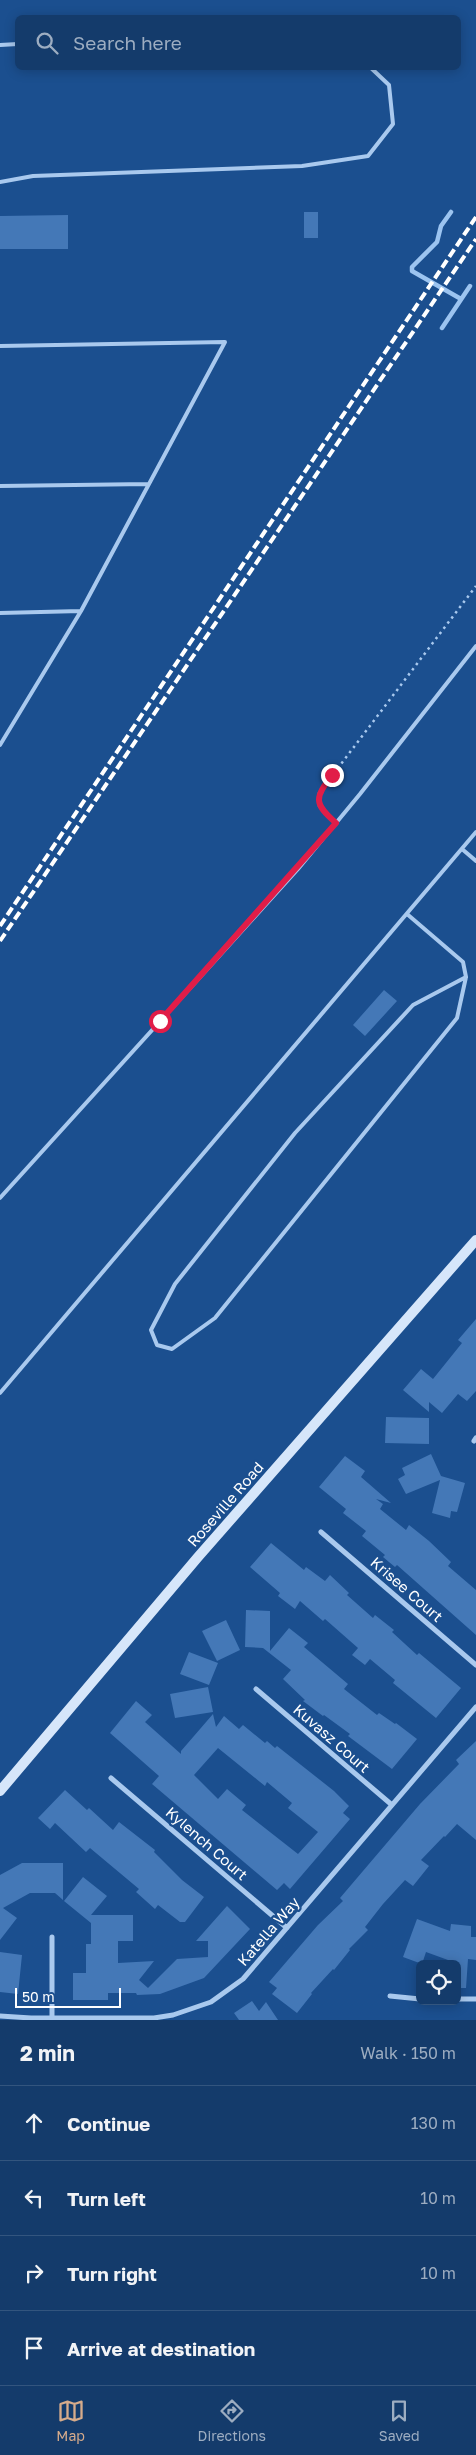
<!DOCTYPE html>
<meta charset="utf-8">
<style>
body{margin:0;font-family:"Golos Text",sans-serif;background:#1d4271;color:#f1f3f6}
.controls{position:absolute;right:15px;bottom:15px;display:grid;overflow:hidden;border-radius:8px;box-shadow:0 2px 12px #0003}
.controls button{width:45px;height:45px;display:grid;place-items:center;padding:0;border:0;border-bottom:1px solid #33557e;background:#143b6b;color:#f1f3f6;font:25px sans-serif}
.scale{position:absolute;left:15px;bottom:12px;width:106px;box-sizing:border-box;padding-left:5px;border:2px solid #fff;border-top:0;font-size:14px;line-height:18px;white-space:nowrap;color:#fff;-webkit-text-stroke:4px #1b4f8f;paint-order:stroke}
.stop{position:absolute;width:15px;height:15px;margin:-11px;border:4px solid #e11d48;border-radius:50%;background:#fff}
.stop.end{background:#e11d48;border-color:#fff;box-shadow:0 1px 5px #0008}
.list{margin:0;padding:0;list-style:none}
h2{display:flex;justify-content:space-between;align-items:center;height:65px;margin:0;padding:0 20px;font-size:21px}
h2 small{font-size:16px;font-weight:400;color:#9dadc1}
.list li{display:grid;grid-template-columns:32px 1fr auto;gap:15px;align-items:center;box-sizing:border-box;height:75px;padding:0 20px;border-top:1px solid #33557e}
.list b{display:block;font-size:19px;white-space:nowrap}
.list em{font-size:16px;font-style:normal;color:#9dadc1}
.icon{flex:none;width:28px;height:28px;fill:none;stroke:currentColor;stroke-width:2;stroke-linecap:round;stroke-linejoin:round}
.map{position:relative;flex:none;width:476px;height:2020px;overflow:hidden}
.search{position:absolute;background:#143b6b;box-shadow:0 2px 12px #0003;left:15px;right:15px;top:15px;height:55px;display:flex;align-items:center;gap:12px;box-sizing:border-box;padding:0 18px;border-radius:8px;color:#9dadc1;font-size:19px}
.sheet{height:365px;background:#143b6b}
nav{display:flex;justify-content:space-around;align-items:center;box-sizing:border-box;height:70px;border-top:1px solid #33557e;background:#143b6b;font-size:14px;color:#9dadc1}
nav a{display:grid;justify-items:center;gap:2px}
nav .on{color:#d6ab8b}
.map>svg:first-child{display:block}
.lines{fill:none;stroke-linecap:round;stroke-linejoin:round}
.stream{stroke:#9cc4f0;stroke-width:4.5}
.building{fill:#4478b7;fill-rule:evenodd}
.path{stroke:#a9c9ee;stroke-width:2.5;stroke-dasharray:2.5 4;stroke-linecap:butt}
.service{stroke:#a9c9ee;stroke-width:4}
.minor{stroke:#a9c9ee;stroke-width:5}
.secondary{stroke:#d6e6fa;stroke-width:10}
.rail{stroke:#fff;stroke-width:4;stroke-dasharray:9 4;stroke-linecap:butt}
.route{stroke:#e11d48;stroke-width:6}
.labels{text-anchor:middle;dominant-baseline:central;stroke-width:4.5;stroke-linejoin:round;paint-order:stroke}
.street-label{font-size:15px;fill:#fff;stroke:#1b4f8f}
</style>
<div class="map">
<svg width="476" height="2020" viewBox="0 0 476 2020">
<rect width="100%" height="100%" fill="#1b4f8f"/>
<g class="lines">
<path class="stream" d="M451 212 441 226 437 242 412 267V271L461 299
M442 328 470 286"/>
</g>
<path class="building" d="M304 212H318V238H304Z
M68 215V249H0V216Z
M384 990 397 1001 365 1036 353 1025Z
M476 1319V1391L467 1401 458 1394 442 1413 429 1402V1412L403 1390 421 1369 433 1379 462 1343 458 1340Z
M386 1417 429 1418V1444L385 1443Z
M431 1454 441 1476 465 1483 457 1512 451 1511 450 1518 432 1513 440 1480 406 1494 398 1479 405 1475 402 1468Z
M345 1456 365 1471 361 1477 391 1503 376 1499 383 1504 380 1509 406 1530 409 1525 429 1541 451 1562 448 1566 476 1590V1635L397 1565 395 1567 383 1557 385 1555 362 1536 366 1531 343 1513 346 1509 319 1487Z
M271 1543 304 1570 306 1567 325 1581 330 1575 349 1593 347 1595 373 1618 375 1615 394 1630 392 1632 417 1655 419 1653 461 1688 436 1718 393 1683 395 1680 370 1659 365 1665 352 1655 358 1648 325 1619 323 1621 300 1601 295 1609 278 1596 280 1593 250 1567Z
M246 1610 270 1611V1651L289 1628 308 1643 304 1647 348 1684 344 1689 377 1715 379 1713 395 1724 396 1723 417 1739 392 1769 348 1736 350 1734 324 1715 323 1716 303 1701 305 1700 283 1679 291 1670 263 1648 245 1647Z
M226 1620 240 1650 217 1661 202 1631Z
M189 1652 218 1663 209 1685 180 1674Z
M208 1687 213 1712 175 1718 170 1694Z
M136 1701 152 1715 145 1722 181 1754V1751L213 1714 216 1727 224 1716 239 1729 243 1725 265 1743 267 1741 275 1748 277 1746 334 1791 349 1806 343 1813 350 1819 290 1889 284 1883 277 1890 152 1784 159 1776 110 1733ZM218 1748 265 1786 267 1782 292 1803 288 1808 318 1832 298 1854 242 1810 246 1805 227 1789 218 1799 194 1775Z
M476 1741V1840L457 1824 445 1837 444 1836 421 1860 429 1866 413 1886 405 1880 383 1904 365 1927 368 1930 349 1949 350 1950 334 1970 333 1969 311 1993 312 1994 297 2013 272 1994 277 1988 269 1982 318 1925 343 1901 340 1898 420 1804 459 1764 456 1760Z
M65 1790 87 1810 89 1808 113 1830 119 1822 155 1850 154 1852 182 1880 204 1897 185 1922H180L158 1905 155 1909 136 1892 139 1889 90 1848 86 1852 55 1823 50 1829 38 1818Z
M22 1863H63V1900L55 1893H30L3 1908 17 1918 0 1940V1875Z
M83 1877 107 1896 91 1915H133V1941H118V1963L154 1961 139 1980 148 1988 177 1959 208 1957V1941H196L227 1906 250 1929 204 1978 160 1994 137 1995 136 1993H108V2000H73V1973H86V1944H91V1923L64 1901Z
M417 1919 450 1931 451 1924 471 1926V1937H476V1960L468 1959 466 1988H457V1964H448V1960L426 1952 422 1964 403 1957Z
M0 1952 22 1955 18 1994 0 1992Z
M252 2001 259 2011 266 2002 278 2020H239L234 2013Z"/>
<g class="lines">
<path class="path" d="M329 817 319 806V793L476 586"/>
<path class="service" d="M0 45 18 44
M203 68H239
M0 182 33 176 302 166 368 156 393 124 389 85 371 68
M0 346 225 342 81 611
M0 486 148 484
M0 613 81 611 0 745
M462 849 476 861
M407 914 463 962 466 977 457 1018 215 1318 172 1349 157 1345 151 1330 175 1284 295 1133 413 1005 466 977
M0 1198 298 869 360 794 476 646
M0 1393 476 832"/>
<path class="minor" d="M474 1441 476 1438
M321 1532 476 1665
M256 1689 392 1805
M111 1778 287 1928
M390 1996 420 1999
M457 1999H476
M0 2016 31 2018H154L173 2015 211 2002 243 1979 476 1707
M52 2018V1937"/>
<path class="secondary" d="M0 1791 198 1557 476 1240"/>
<path class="rail" d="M0 926 476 217
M0 941 476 239"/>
</g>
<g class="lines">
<path class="route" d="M160 1021 336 823C313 803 315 798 332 775"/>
</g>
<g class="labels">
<g class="street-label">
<text transform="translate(225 1504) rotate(-49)">Roseville Road</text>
<text transform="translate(407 1589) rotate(41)">Krisee Court</text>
<text transform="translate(332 1738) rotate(41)">Kuvasz Court</text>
<text transform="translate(207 1843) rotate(41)">Kylench Court</text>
<text transform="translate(268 1931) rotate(-49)">Katella Way</text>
</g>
</g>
</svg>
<div class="controls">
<button><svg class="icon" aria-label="locate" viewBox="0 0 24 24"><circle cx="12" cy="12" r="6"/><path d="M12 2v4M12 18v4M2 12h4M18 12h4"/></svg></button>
</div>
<div class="scale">50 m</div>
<div class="stop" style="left:160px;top:1021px"></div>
<div class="stop end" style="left:332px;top:775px"></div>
<div class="search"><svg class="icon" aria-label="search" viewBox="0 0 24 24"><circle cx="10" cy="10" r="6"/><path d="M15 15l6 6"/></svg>Search here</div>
</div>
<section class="sheet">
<h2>2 min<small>Walk · 150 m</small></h2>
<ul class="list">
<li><svg class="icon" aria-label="ahead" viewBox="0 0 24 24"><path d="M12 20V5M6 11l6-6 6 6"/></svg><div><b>Continue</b></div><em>130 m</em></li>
<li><svg class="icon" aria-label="left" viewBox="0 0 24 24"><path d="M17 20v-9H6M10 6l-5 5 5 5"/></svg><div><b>Turn left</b></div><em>10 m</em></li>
<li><svg class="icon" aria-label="right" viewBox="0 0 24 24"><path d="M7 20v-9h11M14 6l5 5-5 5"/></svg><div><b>Turn right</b></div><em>10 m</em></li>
<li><svg class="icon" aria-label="arrive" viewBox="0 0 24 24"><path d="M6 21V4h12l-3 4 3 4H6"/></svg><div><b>Arrive at destination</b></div></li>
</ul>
</section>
<nav>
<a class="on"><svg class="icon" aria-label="map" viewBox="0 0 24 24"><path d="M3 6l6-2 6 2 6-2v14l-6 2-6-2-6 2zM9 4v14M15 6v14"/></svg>Map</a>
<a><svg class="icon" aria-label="directions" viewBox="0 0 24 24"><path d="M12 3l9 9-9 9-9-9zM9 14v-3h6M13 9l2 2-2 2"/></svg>Directions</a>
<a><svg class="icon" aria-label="saved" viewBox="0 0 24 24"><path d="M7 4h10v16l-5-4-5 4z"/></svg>Saved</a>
</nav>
